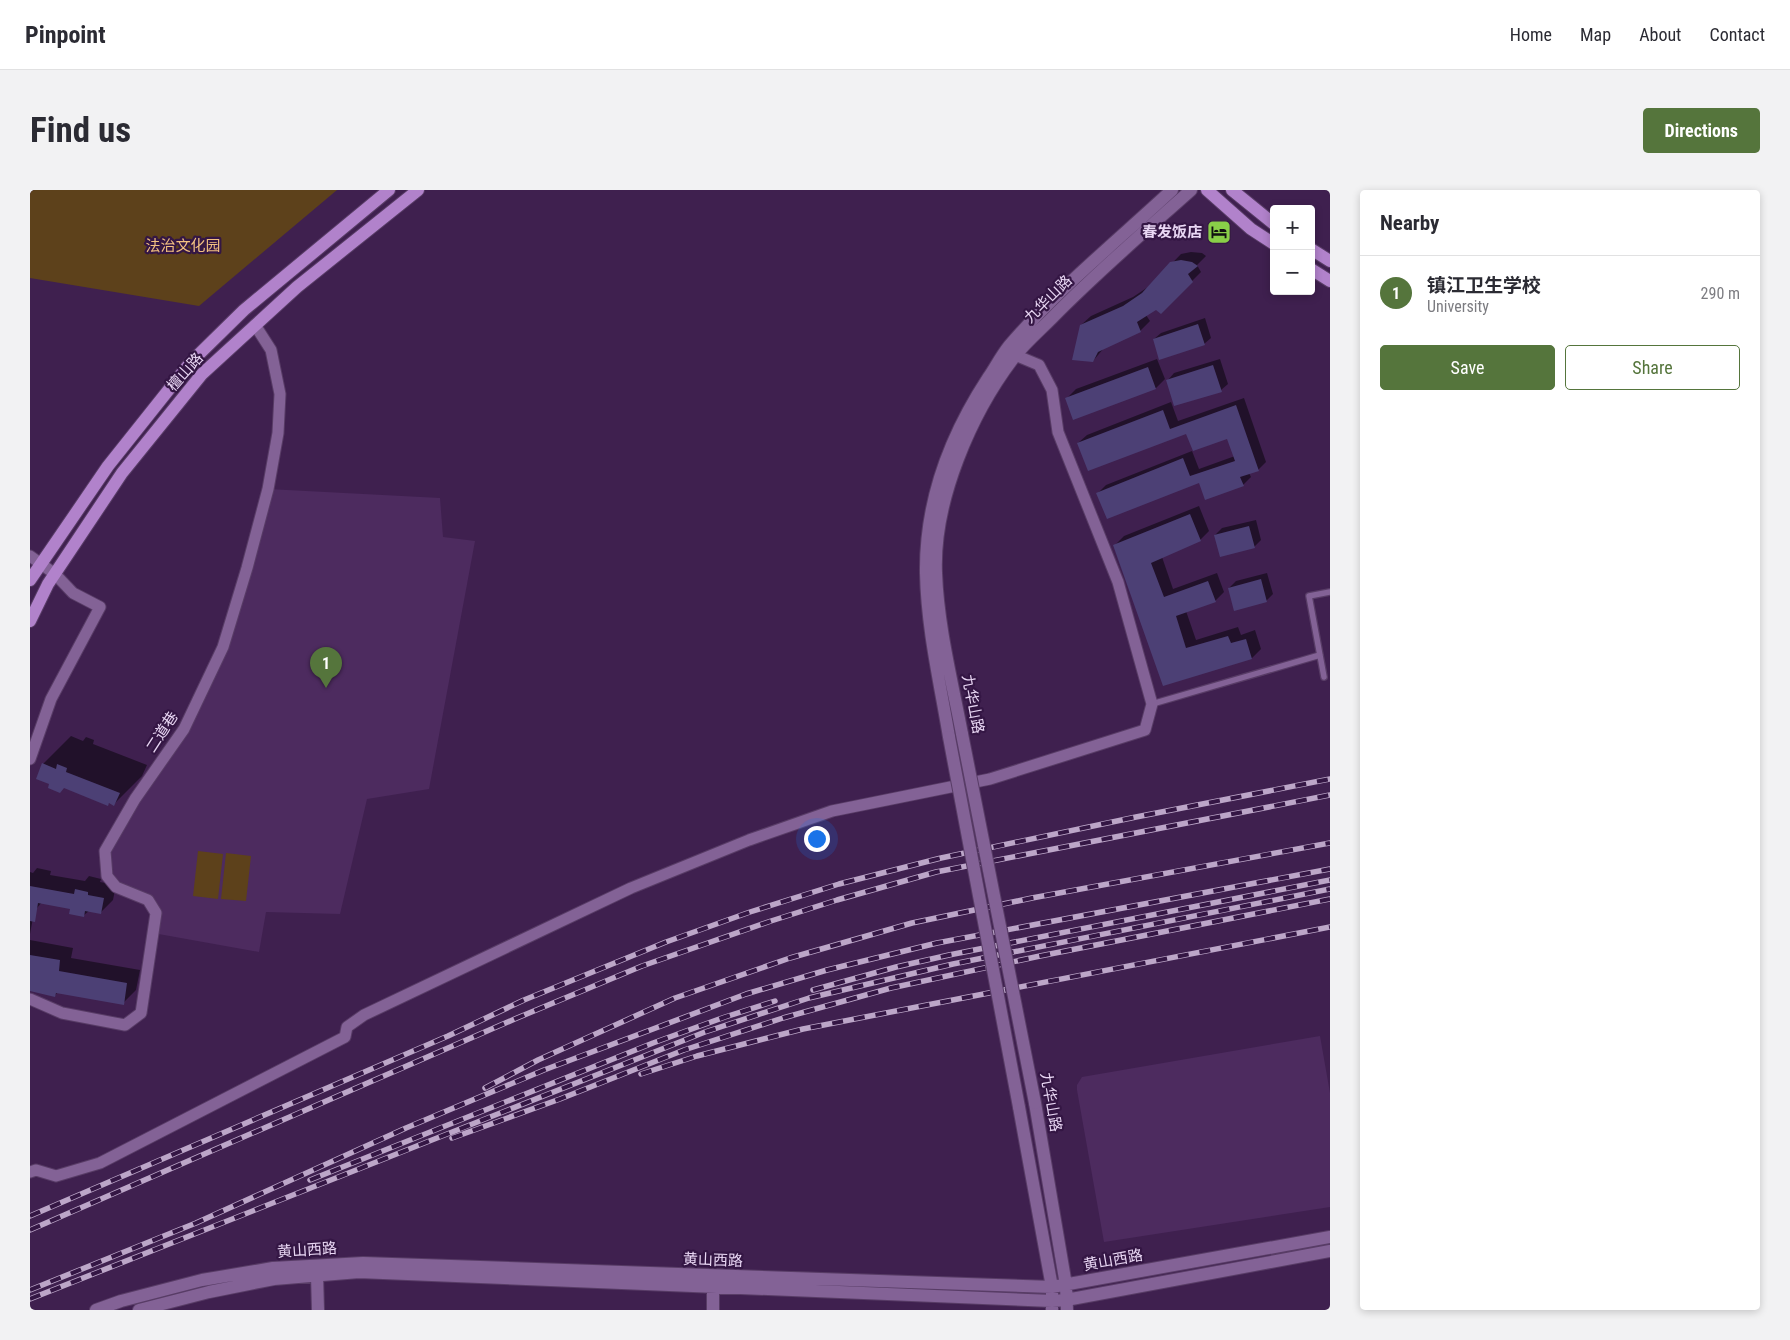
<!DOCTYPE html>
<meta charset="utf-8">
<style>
body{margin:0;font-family:"Roboto Condensed","Noto Sans SC",sans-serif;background:#f2f2f3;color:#2b2b33}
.controls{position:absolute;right:15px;top:15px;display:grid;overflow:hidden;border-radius:5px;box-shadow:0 2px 8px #0003}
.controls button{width:45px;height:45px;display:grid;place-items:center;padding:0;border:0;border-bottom:1px solid #e1e1e2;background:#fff;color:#2b2b33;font:25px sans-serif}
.you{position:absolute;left:786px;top:648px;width:18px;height:18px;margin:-12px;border:4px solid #fff;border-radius:50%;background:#1a73e8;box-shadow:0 0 0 8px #1a73e833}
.badge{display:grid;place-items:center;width:32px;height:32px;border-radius:50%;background:#55753c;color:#fff;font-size:16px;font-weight:700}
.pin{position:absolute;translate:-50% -41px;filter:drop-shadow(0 1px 2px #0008)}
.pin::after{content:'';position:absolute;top:26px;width:18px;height:15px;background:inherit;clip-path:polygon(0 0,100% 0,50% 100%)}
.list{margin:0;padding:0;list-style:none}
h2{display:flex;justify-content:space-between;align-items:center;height:65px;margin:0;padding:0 20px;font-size:21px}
h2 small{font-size:16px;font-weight:400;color:#7c7c81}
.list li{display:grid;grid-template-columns:32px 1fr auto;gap:15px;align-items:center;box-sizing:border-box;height:75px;padding:0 20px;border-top:1px solid #e1e1e2}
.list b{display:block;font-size:19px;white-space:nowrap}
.list p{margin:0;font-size:16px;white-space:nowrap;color:#7c7c81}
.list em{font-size:16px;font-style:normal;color:#7c7c81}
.actions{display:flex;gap:10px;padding:15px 20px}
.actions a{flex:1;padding:11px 0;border:1px solid #55753c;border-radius:5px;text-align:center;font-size:18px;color:#55753c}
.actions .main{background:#55753c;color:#fff}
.map{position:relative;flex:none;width:1300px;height:1120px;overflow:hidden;border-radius:5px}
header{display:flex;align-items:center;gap:30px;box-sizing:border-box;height:70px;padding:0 25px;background:#fff;border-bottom:1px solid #e1e1e2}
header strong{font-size:24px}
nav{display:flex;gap:28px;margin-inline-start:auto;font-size:18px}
.intro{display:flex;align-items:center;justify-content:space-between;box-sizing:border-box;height:120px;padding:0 30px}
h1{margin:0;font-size:35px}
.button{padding:12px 22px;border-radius:5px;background:#55753c;color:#fff;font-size:18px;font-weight:700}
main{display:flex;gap:30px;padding:0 30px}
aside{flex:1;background:#fff;border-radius:5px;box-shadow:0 2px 8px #0003}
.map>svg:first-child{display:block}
.built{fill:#4d2b5f}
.park{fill:#5d411b}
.shadow{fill:#0007}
.building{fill:#4c4075}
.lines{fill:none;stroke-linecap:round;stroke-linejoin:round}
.lane-casing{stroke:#583c66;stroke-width:8}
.street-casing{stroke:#583c66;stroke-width:13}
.secondary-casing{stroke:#583c66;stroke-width:14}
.primary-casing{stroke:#583c66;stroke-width:14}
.lane{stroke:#836296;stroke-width:5.5}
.street{stroke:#836296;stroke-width:11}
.secondary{stroke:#836296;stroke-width:12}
.primary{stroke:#b182cb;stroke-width:12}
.rail-casing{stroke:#bca6c8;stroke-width:5.5}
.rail{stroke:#341644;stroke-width:4;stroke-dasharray:11;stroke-linecap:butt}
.secondary-bridge-casing{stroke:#583c66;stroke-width:14;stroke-linecap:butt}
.secondary-bridge{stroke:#836296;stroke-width:12}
.labels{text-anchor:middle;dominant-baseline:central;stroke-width:4.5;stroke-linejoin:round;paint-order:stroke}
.poi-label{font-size:15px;font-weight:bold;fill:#e9d7f4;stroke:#341644;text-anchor:end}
.park-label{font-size:15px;fill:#f3c181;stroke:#341644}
.street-label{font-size:15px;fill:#e9d7f4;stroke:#341644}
</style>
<header>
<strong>Pinpoint</strong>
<nav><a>Home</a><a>Map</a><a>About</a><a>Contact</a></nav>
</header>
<div class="intro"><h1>Find us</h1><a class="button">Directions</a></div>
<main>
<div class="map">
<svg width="1300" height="1120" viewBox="0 0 1300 1120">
<rect width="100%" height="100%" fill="#3f204f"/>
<path class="built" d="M238 299 410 308 413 347 445 351 399 599 337 609 310 724 236 722 229 762 123 743 126 723 118 710 86 697 75 661 154 539 193 457Z
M1290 846 1300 903V1017L1074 1052 1047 900V895L1052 887Z"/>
<path class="park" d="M0 0H307L169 116 0 88Z
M168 661 193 664 188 709 163 706Z
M196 663 221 666 216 711 191 709Z"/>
<path class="shadow" d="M1161 62 1172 63 1176 66 1167 75 1171 82 1131 122 1126 119 1116 125 1120 131 1110 141 1074 158 1063 171 1051 135 1061 126 1103 107 1121 95 1151 64Z
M1175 128 1181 148 1174 154 1124 149 1131 143Z
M1127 169 1135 189 1126 198 1037 208 1046 199Z
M1190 169 1198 194 1191 200 1138 190 1144 183Z
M1214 208 1236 272 1228 280 1219 283 1221 287 1213 295 1170 291 1068 303 1076 295 1162 261 1169 279 1205 266 1198 247 1157 242 1048 253 1057 245 1141 212 1148 231Z
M1169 316 1179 341 1170 350 1132 367 1143 399 1187 383 1194 402 1185 411 1156 421 1166 450 1208 437 1211 445 1225 440 1231 459 1222 468 1134 495 1085 355 1094 346Z
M1226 330 1231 350 1224 357 1185 345 1192 338Z
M1237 383 1243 404 1236 411 1199 398 1206 391Z
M41 546 53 551 56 547 64 550 63 554 117 575 112 586 84 614 80 612 77 615 34 597 21 594 13 574Z
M7 678 21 681 20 685 55 691 59 686 71 689 70 692 86 695 83 710 70 723 59 721 54 725 42 718 12 712 7 718 5 717 0 744V682L3 683Z
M0 750 43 758 41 768 110 780 106 800 93 813 28 802 25 805 0 800Z"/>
<path class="building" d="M1151 70 1162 72 1168 76 1158 84 1163 92 1131 124 1126 120 1107 132 1111 142 1068 162 1063 172 1042 170 1050 135 1093 116 1112 103 1140 72Z
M1168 134 1175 155 1129 170 1123 149Z
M1183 175 1192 202 1144 216 1136 190Z
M1118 177 1126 199 1043 230 1035 208Z
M1206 215 1229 281 1210 287 1214 296 1175 310 1169 293 1077 329 1066 303 1153 268 1160 286 1205 271 1197 249 1163 261 1156 244 1058 281 1047 253 1133 220 1140 239Z
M1160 324 1171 351 1121 373 1134 407 1178 391 1186 412 1146 426 1156 458 1198 446 1201 453 1216 449 1222 469 1133 496 1083 355Z
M1219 336 1225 358 1190 367 1184 345Z
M1231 389 1237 412 1204 421 1198 398Z
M12 573 26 579 27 574 37 578 36 582 90 603 84 616 79 613 78 616 34 598 30 603 18 598 19 594 6 589Z
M0 696 44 704 45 699 58 702V705L74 708 71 724 55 721 54 727 39 724 40 719 8 713 5 732 0 731Z
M0 765 30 770 29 781 97 793 94 815 26 803 25 807 0 801Z"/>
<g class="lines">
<g class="lane-casing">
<path id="lane" d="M1294 487 1279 406 1300 402
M1122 514 1290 465"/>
</g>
<g class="street-casing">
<path id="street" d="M0 366 25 384 43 403 70 417 21 509 0 569
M0 809 32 823 95 835 111 823 126 723 118 710 86 697 77 686 75 661 105 609 154 539 193 457 217 378 238 299 248 243 250 204 241 160 225 135
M0 982 6 980 26 986 70 973 315 847 317 837 334 825 601 698 719 650 802 621 960 589 1115 540 1122 514 1088 392 1028 242 1022 200 1009 175 985 165"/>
</g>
<g class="secondary-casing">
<path id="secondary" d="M932 544C922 491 908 437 906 383 903 311 941 223 985 166 995 153 1009 141 1022 128 1066 83 1114 42 1161 0
M919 547C910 493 897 438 896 383 895 313 920 246 958 188 965 178 971 166 979 156 1028 99 1087 51 1142 0
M1005 913 1036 1095 1037 1120
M989 917 1022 1097V1120
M287 1085 288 1120
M683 1088V1120
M66 1120 91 1111 172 1090 243 1078 333 1073 1022 1097 1300 1047
M109 1120 179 1102 244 1089 329 1082 1022 1111 1036 1110 1300 1061"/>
</g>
<g class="primary-casing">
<path id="primary" d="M1177 0 1221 39 1244 54
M1202 0 1244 34
M1281 59 1300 71
M1281 79 1300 91
M0 390 78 276 160 173 214 120 359 0
M0 431 18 394 92 283 172 184 267 97 388 0"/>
</g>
<use href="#lane" class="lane"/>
<use href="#street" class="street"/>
<use href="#secondary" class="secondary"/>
<use href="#primary" class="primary"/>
<g class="rail-casing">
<path id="rail" d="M783 800 866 777 919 765 1300 690
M611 884 667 866 773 839 1300 737
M455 898 508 870 645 808 760 768 882 733 1002 708 1300 653
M422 948 530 909 654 860 753 828 861 798 1010 766 1300 709
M280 990 623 853 695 827 745 811
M0 1026 418 846 494 810 636 752 720 722 809 694 911 668 1106 627 1300 589
M0 1040 487 828 612 776 741 731 807 710 906 682 1300 605
M0 1100 166 1033 376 938 514 880 716 804 797 780 907 753 1300 679
M0 1109 675 842 779 808 923 774 1300 699"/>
</g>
<use href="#rail" class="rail"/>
<g class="secondary-bridge-casing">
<path id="secondary-bridge" d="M932 544 1005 913
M919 547 989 917"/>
</g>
<use href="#secondary-bridge" class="secondary-bridge"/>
</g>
<defs>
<g id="hotel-square" transform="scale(1.25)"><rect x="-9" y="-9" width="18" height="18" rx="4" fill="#89cf48" stroke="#341644"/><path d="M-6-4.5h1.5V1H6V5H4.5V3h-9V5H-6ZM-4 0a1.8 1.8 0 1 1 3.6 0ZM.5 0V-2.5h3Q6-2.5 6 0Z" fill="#111"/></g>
</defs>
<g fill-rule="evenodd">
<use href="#hotel-square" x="1189" y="42"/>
</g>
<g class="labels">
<g class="poi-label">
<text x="1172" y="42">春发饭店</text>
</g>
<g class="park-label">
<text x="153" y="56">法治文化园</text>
</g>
<g class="street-label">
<text transform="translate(1018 109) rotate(-45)">九华山路</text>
<text transform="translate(155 182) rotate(-48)">檀山路</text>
<text transform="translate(943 514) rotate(79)">九华山路</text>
<text transform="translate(132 542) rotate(-57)">二道巷</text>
<text transform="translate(1021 912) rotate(80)">九华山路</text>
<text transform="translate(277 1060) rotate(-4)">黄山西路</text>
<text transform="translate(683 1070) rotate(2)">黄山西路</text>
<text transform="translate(1083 1070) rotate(-10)">黄山西路</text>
</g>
</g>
</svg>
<div class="controls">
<button>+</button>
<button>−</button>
</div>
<div class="you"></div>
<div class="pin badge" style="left:296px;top:498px">1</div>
</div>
<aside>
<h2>Nearby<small></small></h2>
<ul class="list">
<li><span class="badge">1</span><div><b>镇江卫生学校</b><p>University</p></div><em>290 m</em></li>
</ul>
<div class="actions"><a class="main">Save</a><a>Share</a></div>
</aside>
</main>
